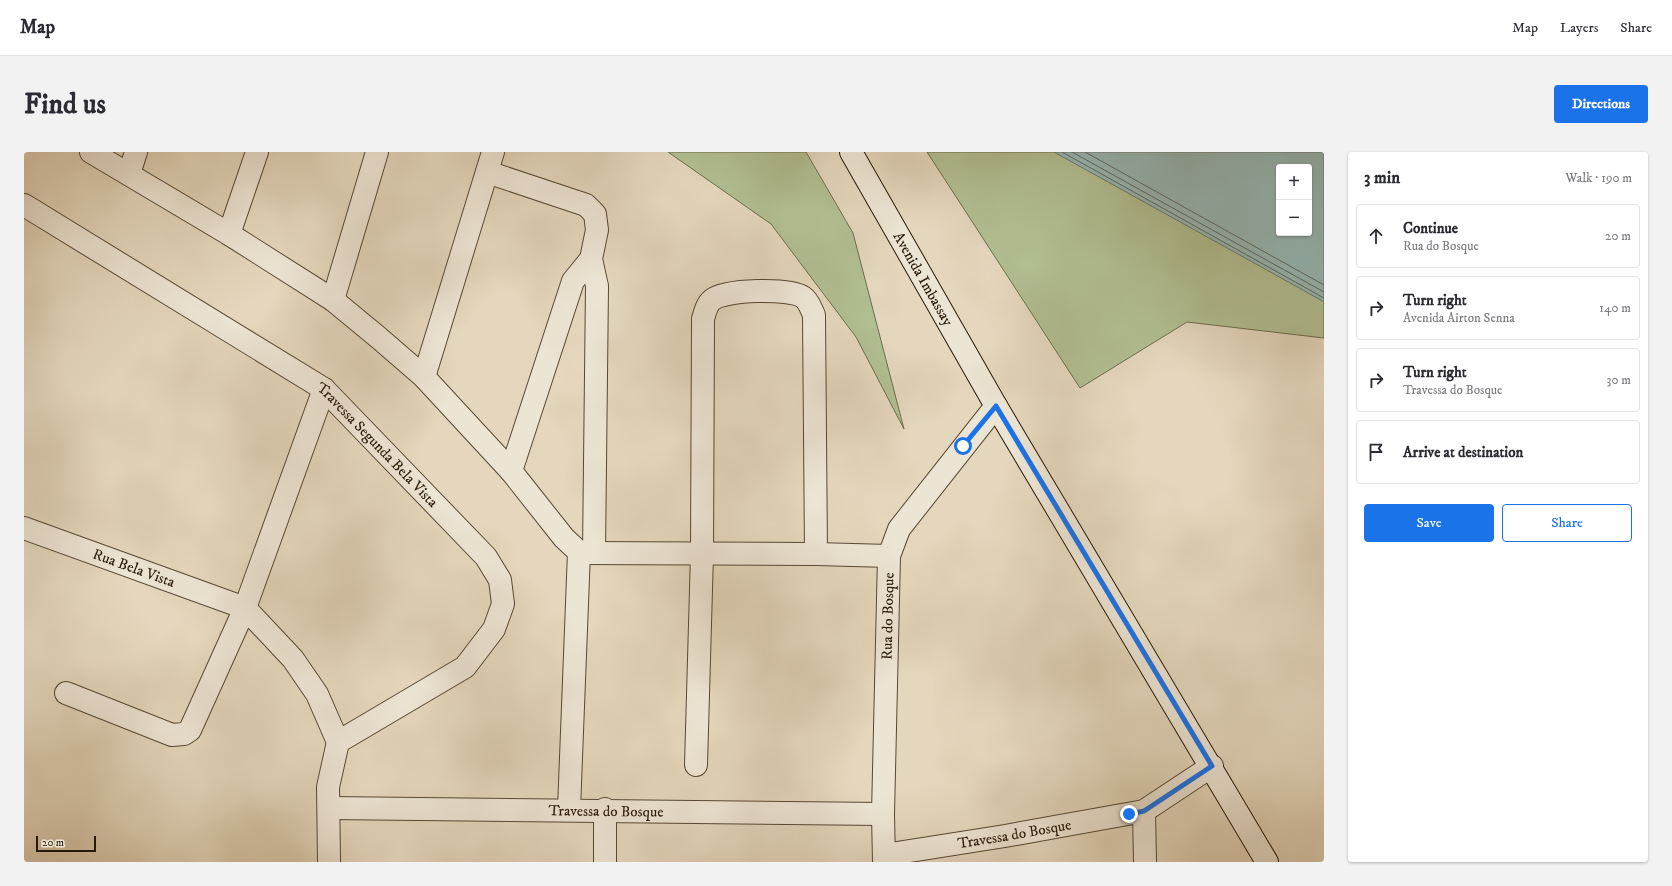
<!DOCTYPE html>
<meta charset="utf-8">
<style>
body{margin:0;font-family:"IM FELL DW Pica",serif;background:#f2f2f3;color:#2b2b33}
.controls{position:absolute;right:12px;top:12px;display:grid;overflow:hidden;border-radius:4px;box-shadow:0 1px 3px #0004}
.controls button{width:36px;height:36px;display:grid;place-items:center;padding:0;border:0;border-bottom:1px solid #e1e1e2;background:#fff;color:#2b2b33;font:20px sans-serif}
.scale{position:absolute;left:12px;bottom:10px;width:60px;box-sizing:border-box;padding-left:4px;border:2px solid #281907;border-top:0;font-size:11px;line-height:14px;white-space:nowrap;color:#281907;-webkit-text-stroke:3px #ede5d4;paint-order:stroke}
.stop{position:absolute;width:12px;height:12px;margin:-9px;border:3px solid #1a73e8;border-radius:50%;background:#fff}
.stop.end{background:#1a73e8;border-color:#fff;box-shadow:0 1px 4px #0008}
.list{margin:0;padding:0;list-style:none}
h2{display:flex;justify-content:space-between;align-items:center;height:52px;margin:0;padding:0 16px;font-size:17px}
h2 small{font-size:13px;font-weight:400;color:#7c7c81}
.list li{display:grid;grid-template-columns:26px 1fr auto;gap:12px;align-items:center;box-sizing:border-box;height:64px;margin:0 8px 8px;padding:0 8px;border:1px solid #e1e1e2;border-radius:4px}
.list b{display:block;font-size:15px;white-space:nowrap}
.list p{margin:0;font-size:13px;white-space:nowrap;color:#7c7c81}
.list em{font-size:13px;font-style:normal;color:#7c7c81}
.actions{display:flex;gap:8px;padding:12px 16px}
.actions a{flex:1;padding:9px 0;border:1px solid #1a73e8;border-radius:4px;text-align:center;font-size:14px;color:#1a73e8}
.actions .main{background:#1a73e8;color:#fff}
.icon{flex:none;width:22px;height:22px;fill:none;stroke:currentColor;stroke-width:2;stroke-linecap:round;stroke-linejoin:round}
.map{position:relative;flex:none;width:1300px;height:710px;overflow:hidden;border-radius:4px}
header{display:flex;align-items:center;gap:24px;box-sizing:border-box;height:56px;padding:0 20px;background:#fff;border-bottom:1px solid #e1e1e2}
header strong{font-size:19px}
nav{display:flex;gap:22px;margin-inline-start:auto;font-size:14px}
.intro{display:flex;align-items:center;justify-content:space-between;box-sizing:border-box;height:96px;padding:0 24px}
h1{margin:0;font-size:28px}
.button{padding:10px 18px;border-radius:4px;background:#1a73e8;color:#fff;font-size:14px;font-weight:700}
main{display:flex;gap:24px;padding:0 24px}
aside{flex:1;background:#fff;border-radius:4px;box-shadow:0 1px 3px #0004}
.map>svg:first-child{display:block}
.green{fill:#b1bf93;stroke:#6c6c4d;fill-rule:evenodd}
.water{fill:#96b8b6;stroke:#6a7870;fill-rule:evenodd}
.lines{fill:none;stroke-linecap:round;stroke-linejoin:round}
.shore{stroke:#5f685e;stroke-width:1}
.minor-casing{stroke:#574834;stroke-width:24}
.secondary-casing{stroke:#281907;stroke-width:24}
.minor{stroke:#ede5d4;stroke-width:22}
.secondary{stroke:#ede5d4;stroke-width:22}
.route{stroke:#1a73e8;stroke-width:5}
.labels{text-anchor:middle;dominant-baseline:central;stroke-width:4;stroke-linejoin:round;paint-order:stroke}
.street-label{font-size:15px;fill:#281907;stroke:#ede5d4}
</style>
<header>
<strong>Map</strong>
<nav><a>Map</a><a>Layers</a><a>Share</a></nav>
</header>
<div class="intro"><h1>Find us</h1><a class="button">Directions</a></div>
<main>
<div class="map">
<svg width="1300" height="710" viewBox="0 0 1300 710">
<rect width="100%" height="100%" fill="#e4d7bd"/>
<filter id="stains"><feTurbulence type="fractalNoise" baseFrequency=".005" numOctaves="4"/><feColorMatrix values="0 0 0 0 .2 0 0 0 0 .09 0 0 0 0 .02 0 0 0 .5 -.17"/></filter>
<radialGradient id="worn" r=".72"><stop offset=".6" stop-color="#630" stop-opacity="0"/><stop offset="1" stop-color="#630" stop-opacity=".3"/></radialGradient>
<path class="green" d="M644 0H782L829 81 880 277 832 185 747 72Z
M903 0H1300V186L1163 170 1056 236ZM1255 15H1285V81H1255Z"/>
<path class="water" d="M1030 0H1300V150L1295 147ZM1255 15H1285V81H1255Z"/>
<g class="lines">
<path class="shore" d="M1038 0 1300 146
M1048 0 1300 140
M1061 0 1300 133"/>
<g class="minor-casing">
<g id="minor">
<path d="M67 0 205 82 309 148 355 186 400 225 487 319 540 386 555 400 545 657"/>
<path d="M463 20 562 53 571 62 573 78 567 107 573 134 570 401"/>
<path d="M105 22 112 0"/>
<path id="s1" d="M0 53 300 237 462 405 476 428 479 452 470 477 441 515 314 590"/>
<path d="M205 82 233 0"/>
<path d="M309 148 353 0"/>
<path d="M400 225 469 0"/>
<path d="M487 319 549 129 567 107"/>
<path id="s2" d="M0 376 221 456 269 507 293 542 314 590"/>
<path d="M556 401 792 402 865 404"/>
<path d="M42 541 148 583 160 582 166 578 221 456 300 237"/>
<path d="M672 613 678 402 679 167C681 160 683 152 688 148 701 137 766 136 779 145 785 149 787 157 790 163L792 402"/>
<path id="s3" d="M305 656 859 662"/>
<path d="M1120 659 1121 710"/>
<path id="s4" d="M860 703 981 684 1120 659 1188 614"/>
<path d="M305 710 304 635 314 590"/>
<path d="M581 710V657"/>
<path id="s5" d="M860 710 859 662 865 404 875 377 972 254"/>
</g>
</g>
<g class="secondary-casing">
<g id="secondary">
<path id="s6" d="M827 0 972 254 1243 710"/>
</g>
</g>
<use href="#minor" class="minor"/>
<use href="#secondary" class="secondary"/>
</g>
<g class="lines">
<path class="route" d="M939 294 972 254 1188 614 1120 659 1105 662"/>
</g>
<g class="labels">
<g class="street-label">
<text stroke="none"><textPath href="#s6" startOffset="146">Avenida Imbassay</textPath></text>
<text stroke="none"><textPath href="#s1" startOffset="429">Travessa Segunda Bela Vista</textPath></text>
<text stroke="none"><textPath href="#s2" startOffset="117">Rua Bela Vista</textPath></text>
<text stroke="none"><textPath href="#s5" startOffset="246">Rua do Bosque</textPath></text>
<text stroke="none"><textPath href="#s3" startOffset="277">Travessa do Bosque</textPath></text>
<text stroke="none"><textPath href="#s4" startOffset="132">Travessa do Bosque</textPath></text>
</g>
</g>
<rect width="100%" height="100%" filter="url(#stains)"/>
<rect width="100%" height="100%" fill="url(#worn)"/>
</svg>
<div class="controls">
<button>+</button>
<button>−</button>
</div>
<div class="scale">20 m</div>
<div class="stop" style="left:939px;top:294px"></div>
<div class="stop end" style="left:1105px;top:662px"></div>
</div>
<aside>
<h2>3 min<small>Walk · 190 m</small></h2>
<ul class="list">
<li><svg class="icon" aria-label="ahead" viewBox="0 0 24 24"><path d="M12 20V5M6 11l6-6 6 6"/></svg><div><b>Continue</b><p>Rua do Bosque</p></div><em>20 m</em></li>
<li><svg class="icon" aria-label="right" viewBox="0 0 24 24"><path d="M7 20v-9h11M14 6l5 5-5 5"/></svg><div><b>Turn right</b><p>Avenida Airton Senna</p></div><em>140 m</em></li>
<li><svg class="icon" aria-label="right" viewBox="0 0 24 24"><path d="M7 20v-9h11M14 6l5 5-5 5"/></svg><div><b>Turn right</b><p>Travessa do Bosque</p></div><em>30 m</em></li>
<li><svg class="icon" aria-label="arrive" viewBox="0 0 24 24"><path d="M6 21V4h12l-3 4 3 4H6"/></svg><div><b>Arrive at destination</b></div></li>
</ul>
<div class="actions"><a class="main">Save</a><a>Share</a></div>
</aside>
</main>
